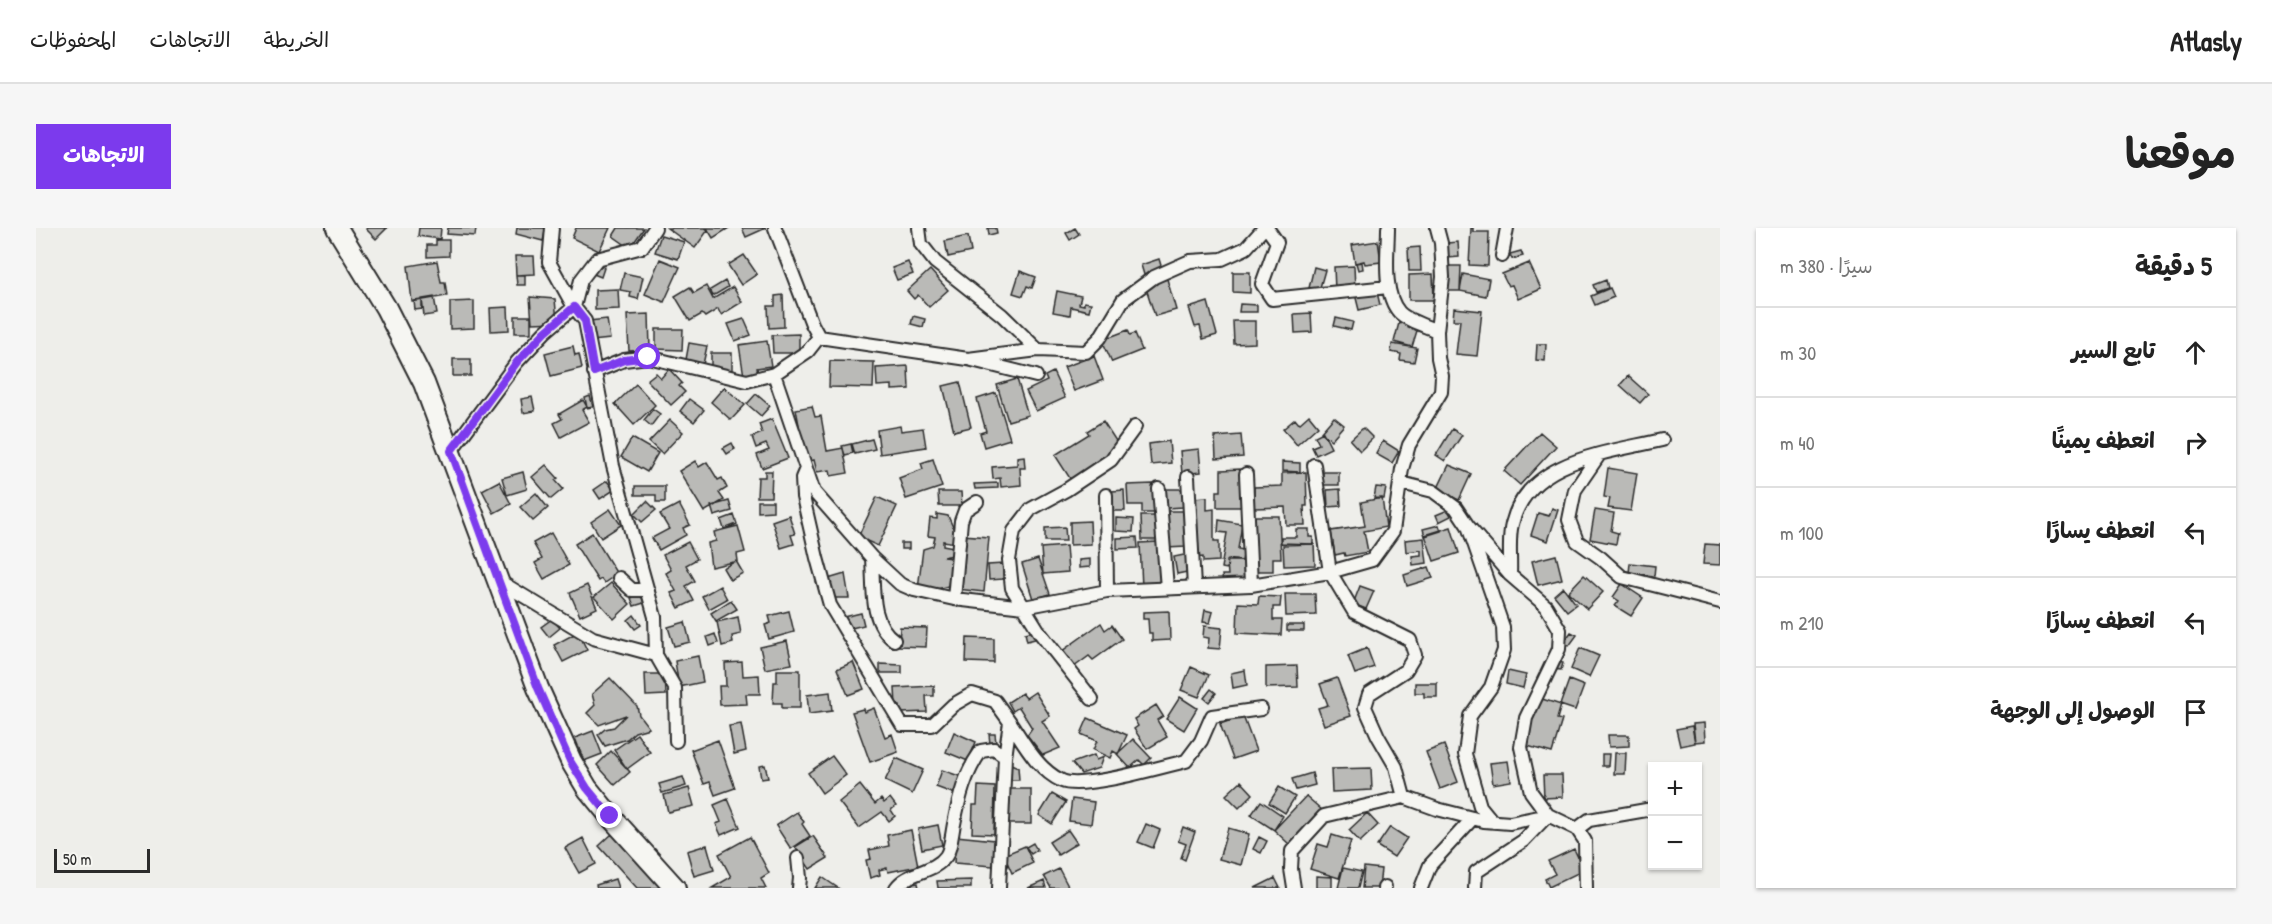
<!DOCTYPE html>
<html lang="ar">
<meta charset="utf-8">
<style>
body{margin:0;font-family:"Patrick Hand","Playpen Sans Arabic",sans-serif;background:#f6f6f6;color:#222;direction:rtl}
.controls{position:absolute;right:18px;bottom:18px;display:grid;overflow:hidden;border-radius:0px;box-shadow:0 2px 4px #0004}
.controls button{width:54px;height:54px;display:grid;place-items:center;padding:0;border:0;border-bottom:2px solid #e0e0e0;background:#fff;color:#222;font:30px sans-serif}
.scale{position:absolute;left:18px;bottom:15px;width:96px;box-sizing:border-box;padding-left:6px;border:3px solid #2b2b2b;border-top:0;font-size:16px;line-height:21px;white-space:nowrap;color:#2b2b2b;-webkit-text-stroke:4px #f6f6f2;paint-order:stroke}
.stop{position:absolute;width:18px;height:18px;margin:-14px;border:4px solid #7c3aed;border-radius:50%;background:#fff}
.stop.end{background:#7c3aed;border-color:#fff;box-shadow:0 2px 6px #0008}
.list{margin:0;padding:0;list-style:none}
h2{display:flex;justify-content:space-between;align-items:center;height:78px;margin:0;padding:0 24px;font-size:26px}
h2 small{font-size:20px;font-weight:400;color:#767676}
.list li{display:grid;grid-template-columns:39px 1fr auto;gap:18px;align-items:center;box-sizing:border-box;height:90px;padding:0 24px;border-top:2px solid #e0e0e0}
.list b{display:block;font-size:22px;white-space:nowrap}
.list em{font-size:20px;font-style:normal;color:#767676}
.icon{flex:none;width:33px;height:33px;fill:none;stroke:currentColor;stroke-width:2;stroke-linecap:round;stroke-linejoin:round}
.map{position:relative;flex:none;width:1684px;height:660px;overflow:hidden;direction:ltr;border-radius:0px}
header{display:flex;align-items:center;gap:36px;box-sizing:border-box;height:84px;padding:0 30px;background:#fff;border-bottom:2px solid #e0e0e0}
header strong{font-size:28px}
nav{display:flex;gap:33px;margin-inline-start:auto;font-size:21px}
.intro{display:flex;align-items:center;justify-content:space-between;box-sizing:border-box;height:144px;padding:0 36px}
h1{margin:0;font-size:42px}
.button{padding:15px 27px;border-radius:0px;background:#7c3aed;color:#fff;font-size:21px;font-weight:700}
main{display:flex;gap:36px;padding:0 36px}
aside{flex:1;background:#fff;border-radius:0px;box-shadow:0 2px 4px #0004}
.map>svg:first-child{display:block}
.building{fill:#babab7;stroke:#2b2b2b;stroke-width:1.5}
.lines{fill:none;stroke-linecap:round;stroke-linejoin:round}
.street-casing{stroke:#2b2b2b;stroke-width:16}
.primary-casing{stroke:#2b2b2b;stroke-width:24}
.street{stroke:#f6f6f2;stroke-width:12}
.primary{stroke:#f6f6f2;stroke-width:20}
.route{stroke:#7c3aed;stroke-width:8}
</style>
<header>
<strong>Atlasly</strong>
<nav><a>الخريطة</a><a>الاتجاهات</a><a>المحفوظات</a></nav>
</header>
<div class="intro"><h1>موقعنا</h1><a class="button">الاتجاهات</a></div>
<main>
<aside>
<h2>5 دقيقة<small>سيرًا · 380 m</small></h2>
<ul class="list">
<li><svg class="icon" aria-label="ahead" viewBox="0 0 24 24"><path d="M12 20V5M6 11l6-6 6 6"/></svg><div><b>تابع السير</b></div><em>30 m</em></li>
<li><svg class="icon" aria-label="right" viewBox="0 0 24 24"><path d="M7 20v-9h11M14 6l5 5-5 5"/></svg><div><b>انعطف يمينًا</b></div><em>40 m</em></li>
<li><svg class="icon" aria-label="left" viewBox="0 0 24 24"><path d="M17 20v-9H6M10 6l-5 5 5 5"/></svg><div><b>انعطف يسارًا</b></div><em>100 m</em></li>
<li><svg class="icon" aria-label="left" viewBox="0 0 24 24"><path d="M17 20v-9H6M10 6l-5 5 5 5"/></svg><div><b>انعطف يسارًا</b></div><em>210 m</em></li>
<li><svg class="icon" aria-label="arrive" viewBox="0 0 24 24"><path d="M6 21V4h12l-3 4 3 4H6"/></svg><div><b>الوصول إلى الوجهة</b></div></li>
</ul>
</aside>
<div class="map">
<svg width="1684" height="660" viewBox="0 0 1684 660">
<rect width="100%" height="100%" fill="#eeeeea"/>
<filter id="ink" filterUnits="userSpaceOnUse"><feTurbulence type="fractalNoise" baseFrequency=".0167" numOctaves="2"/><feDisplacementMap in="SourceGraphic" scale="12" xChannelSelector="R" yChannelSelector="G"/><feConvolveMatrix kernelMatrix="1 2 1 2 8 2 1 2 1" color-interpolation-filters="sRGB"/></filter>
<g filter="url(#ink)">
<path class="building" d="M331 0H351L340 11 330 1Z
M383 0H405L404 11 382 8Z
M412 0H440L439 8 411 6Z
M481 0H510L507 13 480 6Z
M540 0H574L563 23 536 10Z
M582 0H608L594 20 577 8Z
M631 0H669L672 2 659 20Z
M671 0H693L677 10Z
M706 0H730L710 9Z
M952 0H960L961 5 953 7Z
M1039 0 1043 6 1034 12 1030 5Z
M1435 0H1437V4H1453L1452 38 1433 37Z
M625 7 648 14 642 31 619 24Z
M932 8 935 24 912 29 909 13Z
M400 12H413V28L391 29V17H400Z
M1342 13 1345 34 1329 36 1328 33 1319 35 1316 17Z
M1422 14 1423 29 1412 30 1411 15Z
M1384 19 1385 43H1373L1372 20Z
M1485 23 1487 28 1476 31 1474 26Z
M708 27 721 46 705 57 692 37Z
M479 28H498L499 46 480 47Z
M624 31 644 39 628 74 609 66Z
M1123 31 1127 44 1109 50 1105 37Z
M401 33 405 54H409L411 68 376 74 372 38Z
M872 34 877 46 861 52 856 40Z
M1326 34 1327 41 1322 42 1320 35Z
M1493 35 1505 61 1482 71 1476 57 1472 58 1466 46Z
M558 36 568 40 565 49 555 45Z
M1318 38 1319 61 1299 62 1298 39Z
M1412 38H1425L1424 63H1411Z
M1278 39 1289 42 1283 63 1273 60Z
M894 42 912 62 893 79 882 67 878 71 871 63Z
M984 43 1000 49 996 60 991 58 987 68 977 65Z
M1197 44H1214V65L1197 64Z
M588 45 607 49 602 71 594 69 595 64 584 62Z
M1397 46 1398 72H1373V47Z
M1427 46 1453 51 1450 68 1424 63Z
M480 47H489V57H481Z
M1131 51 1140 82 1119 88 1109 57Z
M1570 52 1572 60 1560 64 1557 57Z
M689 53 692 59 677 68 674 62Z
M670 58 677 71 697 59 706 74 685 87 682 81 669 89 666 86 654 93 639 68 654 59 658 65Z
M1340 60 1344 77 1323 82 1319 66Z
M1574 60 1578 69 1559 77 1555 68Z
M582 61 583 81 559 82V62Z
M1021 63 1045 68 1043 76 1048 77V74L1055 75 1053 83 1035 79 1034 87 1017 84Z
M747 67 748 99 733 100 732 78H739V68Z
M398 69 401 86 388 88 386 71Z
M494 69 519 71 521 94 496 95Z
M386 72V81L379 82 378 73Z
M438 73V100L414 101V74Z
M1172 74 1181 107 1167 111 1164 98 1159 99 1153 80Z
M1204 76 1221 77V84H1203Z
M472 79 473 102 455 103 454 80Z
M1418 80 1446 83 1441 128 1420 126 1424 92H1417Z
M1275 85 1276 104 1259 105 1258 86Z
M613 86 614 122 593 123 591 87Z
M479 88H495V105H479Z
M877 88 889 91 887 99 875 96Z
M1300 90 1317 94 1315 102 1298 98Z
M571 91 574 111 556 113 553 93Z
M708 91 715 107 699 113 692 96Z
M1364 91 1383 96 1376 119 1358 114Z
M1197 93H1219V115L1198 116Z
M620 101H647L646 122 620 121Z
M1092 102 1094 107 1099 105 1106 122 1076 134 1066 112Z
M763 106V125H737L736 107Z
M731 113 735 138 721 140 722 146 708 148 703 117Z
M653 115 671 118 666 141 649 137Z
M1356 116 1381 120 1378 134 1364 132 1365 126 1355 124Z
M1501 116H1510L1509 133 1500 132Z
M537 118 539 127 543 126 546 140 515 148 509 125Z
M675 125H696V142L675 143Z
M1058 128 1067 152 1038 163 1028 139Z
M417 131H435V148H417Z
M794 133 838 134 837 160 793 159Z
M872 138 873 161 856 162V157L841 158 840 140Z
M633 141 646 155 643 158 649 164 635 177 611 152 620 145 625 150Z
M1017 144 1029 170 1000 183 990 163 1011 153 1009 148Z
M1592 148 1612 166 1604 175 1584 157Z
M981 151 992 187 972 193 961 157Z
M924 154 935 199 918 203 907 158Z
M600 156 619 177 598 197 579 176Z
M688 159 709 177 695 192 675 174Z
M960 165 974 211 948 219 944 205 950 203 941 171Z
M720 166 734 178 725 188 711 176Z
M554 168 557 179 551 180 549 170Z
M496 169 499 183 487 185 485 171Z
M653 171 668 182 658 194 644 183Z
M547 172 551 179 546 182 553 194 525 209 518 195 526 191 523 186Z
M776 178 779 189 785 188 791 223 807 220 812 245 795 248 794 242 781 244 778 232 770 234 760 181Z
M617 181 624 186 615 198 608 192Z
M1273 187 1282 198 1261 217 1247 201 1259 191 1263 196Z
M1298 189 1308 197 1295 212 1285 204Z
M736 191 752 230 726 240 721 227 733 222 730 216 720 220 716 209 726 205 723 196Z
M634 192 647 204 626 226 613 214Z
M1067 193 1082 216 1075 221 1077 225 1035 252 1019 227 1053 206 1051 203Z
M864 198 865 203 887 200 890 219 844 226 841 202Z
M1327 200 1337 210 1324 223 1314 212Z
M1416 201 1426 207 1409 233 1400 227Z
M1287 204 1295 220 1280 227 1276 219 1283 216 1279 208Z
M1504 204 1520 218 1484 257 1468 243Z
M1205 207 1207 229 1180 231 1179 209Z
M596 210 622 225 611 244 585 229Z
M836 211 839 221 819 226 816 216Z
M1133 213 1135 235 1115 237 1113 216Z
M1347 213 1363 223 1356 235 1340 226Z
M696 215 699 221 691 226 687 220Z
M815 216 817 225 809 227 806 218Z
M1163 221 1165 244 1146 246 1144 223Z
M988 228 989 240H984L985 257 965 259 964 250 957 251 956 239 981 237V229Z
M897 231 906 259 870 271 863 250 887 241 885 235Z
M659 233 663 239 671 234 682 252 686 250 691 260 683 265 688 272 668 284 643 243Z
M1246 234 1264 235V244L1246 243Z
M510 237 522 250 519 252 527 261 515 271 496 249Z
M1413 237 1435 246 1423 272 1401 262Z
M1572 240 1601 245 1595 283 1572 280 1574 270 1568 269Z
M1205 241 1206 279H1181V263H1185V242Z
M729 243H736L735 269H721L722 249H729Z
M487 244 491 261 471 267 466 250Z
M1270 244 1271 278H1268L1269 297H1250L1249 279 1218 280V259L1246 258V245Z
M1287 244H1303V257H1287Z
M463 253 475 276 458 285 446 262Z
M571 253 578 262 564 271 558 262Z
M962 255V260L939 261 938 256Z
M1117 256 1118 285H1106V277H1092L1091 257Z
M599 258H629V274H620V267H599Z
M1340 259 1350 260 1348 271 1338 270Z
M1130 261H1146L1147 279 1131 280Z
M1304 261 1305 278 1292 279 1291 262Z
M1088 262 1089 283H1077L1076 263Z
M902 264H925L926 278H903Z
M500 265 512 280 497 293 484 279Z
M841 269 861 278 842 318 822 309Z
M1171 269V282L1178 281V313H1183V333L1167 334V329L1158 330 1156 270Z
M1346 270 1350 299 1328 303 1332 324 1309 328 1308 325 1299 327 1295 303 1329 298 1325 274Z
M611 273 620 282 606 294 598 286Z
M693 273 696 283 678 288 675 278Z
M722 273H737V283L722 284Z
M643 276 654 297 647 300 650 307 623 322 616 310 633 301 624 286Z
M1516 280 1522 282 1512 313 1495 307 1502 285 1513 288Z
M574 281 585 297 565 310 555 294Z
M1412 282 1415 288 1403 294 1400 287Z
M1559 282 1578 285 1575 303 1582 305 1580 316 1554 311Z
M1129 283H1148L1150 319 1130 320Z
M901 286 912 288 920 306 919 315 907 313V317L918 319 917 327 907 329 916 330 912 358 898 362 882 360 887 321 897 318 899 309 892 308 894 290 901 291Z
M698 287 701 296 688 301 685 292Z
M753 287 759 306 755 307 758 316 745 320 736 293Z
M1105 288H1123L1124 312H1106Z
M1217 288H1243L1245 330H1237V343H1219Z
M1080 290 1098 291 1097 304 1080 303Z
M1183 292 1206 296 1202 321 1208 322 1206 333 1192 331 1191 341 1185 340 1191 305 1182 304Z
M1054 293 1055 316 1034 317V294Z
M1403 297 1405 303 1389 308 1387 301Z
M702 298 709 324 701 326 702 333 675 339 672 315 680 313 678 304Z
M1029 299 1030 313H1009V300Z
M1415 299 1423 325 1398 333 1389 307Z
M1260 301H1273V309H1277V316L1245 315V309H1260Z
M515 305 533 337 508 351 499 335 506 331 497 315Z
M556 305 581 346 568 355 565 351 562 353 539 316Z
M926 307 953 309 948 364 921 361Z
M1101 309 1102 320 1081 321V310Z
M1388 310 1391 335 1377 337 1376 328 1385 327V322L1370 324 1369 312Z
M652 314 661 331 650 337 659 353 650 358 658 373 643 380 635 365 640 363 630 345 635 342 627 327Z
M1122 314 1124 359 1106 360 1104 315Z
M865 315H873V321H865Z
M1278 316 1279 337 1248 338 1247 317Z
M1669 316 1684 317V337L1667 336Z
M1030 318 1032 344 1007 346 1005 320Z
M1153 326 1156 343 1141 346 1138 329Z
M1520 327 1526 351 1502 357 1496 333Z
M1002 331 1014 366 997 371 986 336Z
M1054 331V339L1043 340V332Z
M700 333 707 345 694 352 687 340Z
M1191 333H1207L1208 356 1187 357 1186 347H1192Z
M1594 335 1619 338 1618 348 1593 345Z
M967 336V351L953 352 952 337Z
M1393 339 1397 350 1371 358 1368 347Z
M809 346 813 370H799L792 351Z
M1548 347 1567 364 1551 381 1532 364Z
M575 355 594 376 578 391 558 369Z
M1586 356 1607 370 1595 388 1579 378 1583 373 1577 369Z
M551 357 561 380 544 388 534 365Z
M684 358 691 371 673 381 666 368Z
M1324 358 1338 363 1330 381 1317 376Z
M1527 359 1540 376 1531 383 1518 367Z
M1249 366H1279L1280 387 1250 388Z
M605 367 608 375 598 378 595 370Z
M1223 368 1245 369 1244 379H1237V392H1246L1245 407 1201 405 1202 375 1222 376Z
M695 372 701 381 680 393 675 385Z
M1169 382 1177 384 1174 395 1167 394Z
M753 383 758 404 733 411 729 397 735 395 733 388Z
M1133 383 1134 412 1116 413V405H1113L1112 391H1107V384Z
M825 385 828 397 811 401 808 389Z
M598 387 605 397 599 401 592 392Z
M702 389 705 406 696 408 697 415 686 418 681 394Z
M516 391 524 400 513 409 505 399Z
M649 394 654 414 638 418 632 399Z
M1065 395 1069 402 1076 397 1086 411 1057 432 1053 428 1034 442 1022 426Z
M1251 397H1268V403H1251Z
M1168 398 1186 400 1184 421 1172 420 1173 410 1167 409Z
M864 399 891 400 890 419 863 418Z
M1001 402 1003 410 991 413 989 405Z
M542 404 551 422 527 434 518 417Z
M1535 404 1541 407 1533 418 1528 414Z
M679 406 682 415 674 418 671 409Z
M931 410 958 411V435L930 434Z
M751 413 756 436 729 441 724 419Z
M1331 420 1338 439 1319 446 1312 428Z
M1544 420 1563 428 1553 449 1535 441Z
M662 428 667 454 643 459 639 433Z
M1518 433 1527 435 1525 442 1516 441Z
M706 434 707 448 723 447 724 466H710L711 476 684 477 683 458H690L689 435Z
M817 434 828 461 812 467 801 441Z
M844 436 866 437V445H844Z
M1261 438 1262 459 1230 460V439Z
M1155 439 1173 447 1163 469 1145 462Z
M741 442H764V480H746V475H737L738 454H741Z
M1209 442 1211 457 1197 460 1195 445Z
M1472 443 1490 447 1487 460 1470 456Z
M609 446H629L630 467 610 468Z
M574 450 601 478 603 487 613 500 599 504 591 511 569 518 562 507 569 501 578 499 590 487 563 497 551 485 559 477 556 466Z
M1301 450 1315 488 1288 497 1282 480 1292 477 1284 456Z
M1533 452 1548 458 1539 482 1524 477Z
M1379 455H1401V469H1388V465H1379Z
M898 458V468H890L891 484 865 485 864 478H860L859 460Z
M1175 461 1180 465 1173 474 1168 470Z
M794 464 796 483 773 486 771 467Z
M999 464 1014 488 1006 493 1024 520 1007 527 991 507 996 500 983 479 977 483 972 474 986 465 990 470Z
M1144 469 1161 480 1148 502 1130 491Z
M1503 470 1525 477 1521 491 1526 492 1516 525 1488 517Z
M1120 477 1127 488 1121 492 1131 509 1111 521 1098 501 1102 498 1098 491Z
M838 480 849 509 856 506 862 524 834 534 816 484 827 481 828 484Z
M1207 488 1220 523 1197 531 1184 496Z
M1052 490 1091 507 1082 526 1077 523 1074 530 1057 522 1061 513 1045 506Z
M1668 495 1669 513 1659 514 1657 496Z
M705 496 710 523 698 526 693 498Z
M1656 498 1659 515 1644 518 1640 501Z
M557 503 566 526 548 533 539 510Z
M918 504 940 514 932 533 910 524Z
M601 506 614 524 591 541 578 522Z
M953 506H959L960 515 954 516Z
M1572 507H1593V518L1573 519Z
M1097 511 1115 530 1108 537 1103 532 1094 540 1081 526Z
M682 512 699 560 679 567 674 554 668 556 655 522Z
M1408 517 1422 554 1404 561 1390 524Z
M575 523 594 544 579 557 561 537Z
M1579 525H1590L1589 546H1578Z
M1566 526H1573L1572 538H1566Z
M1058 527 1060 532 1067 529 1063 540 1045 546 1036 535Z
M796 528 810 547 786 565 772 545Z
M860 530 887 542 876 566 849 553Z
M1472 533 1475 553 1457 556 1454 535Z
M975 536 982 539 983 552H974Z
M729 537 732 550 725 551 723 538Z
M1335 540 1336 562 1296 564 1295 541Z
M906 542 926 549 919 566 900 559Z
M1276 545 1279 557 1260 562 1256 551Z
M1507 547H1526L1527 569 1508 570Z
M647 549 650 558 626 565 623 556Z
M1205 553 1217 566 1203 580 1190 567Z
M824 557 839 576 845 571 848 575 854 570 860 578 855 582 859 588 853 593 846 584 823 600 803 574Z
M942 558 959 559 958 606 936 605 937 577H941Z
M1243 559 1259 569 1249 585 1233 575Z
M653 560 658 578 632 584 628 567Z
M972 561H995V596H972Z
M1016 566 1030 574 1016 596 1003 587Z
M1270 568 1286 582 1254 617 1238 602Z
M692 571 704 599 685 607 680 596 685 594 678 577Z
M1036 571 1058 574 1055 596 1033 593Z
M1225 573 1247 588 1238 602 1215 587Z
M761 584 768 594 766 596 774 608 755 621 740 598Z
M1331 585 1342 597 1324 614 1313 602Z
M1110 596 1124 602 1117 620 1102 614Z
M902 597 906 617 886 621 882 601Z
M1147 599 1159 604 1149 632 1145 630 1150 616 1142 613Z
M1354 599 1371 610 1358 629 1341 618Z
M1192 600 1213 606 1205 637 1183 631Z
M875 602 882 638 852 644 851 640 843 642 844 647 834 650 830 632 835 631 833 622 853 618 851 607Z
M1032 602 1041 615 1022 627 1013 614Z
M576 606 625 660H601L563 618Z
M1296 607 1315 613 1303 650 1274 641 1282 616 1292 619Z
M777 608 792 630 774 641 759 619Z
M920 608 959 612 957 638 918 635Z
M714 609 733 645 725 650 730 660H676L695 649 683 626Z
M1223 609 1231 613 1225 625 1217 621Z
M547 610 560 636 543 645 529 620Z
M997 615 1001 622 995 626 990 619Z
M671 617 678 642 658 648 651 623Z
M989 618 997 635 976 645 968 627Z
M1538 621 1548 642 1513 659 1509 651 1519 646 1512 633Z
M1328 639 1345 641 1343 660H1326Z
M1307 640 1326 644 1322 660H1302Z
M1023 641 1033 660H1015L1008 648Z
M1280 648 1296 649V660H1280Z
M786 649 802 660H779Z
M1239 650 1244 660H1219Z
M579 651 582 660H561L560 657Z
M935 652V660H902L901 653Z
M1008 653 1010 660H992Z
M882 655 883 660H871L870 657Z"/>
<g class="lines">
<g class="street-casing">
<path id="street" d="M619 0 606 19 561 31 545 52 538 79 549 93 577 238 619 389 620 427
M739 0 776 96 783 109 932 131 1000 148
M883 0 885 16 899 34 966 87 1002 122
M1231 0 1241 14 1226 56 1236 71 1352 59
M1352 0C1352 23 1346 65 1363 84 1370 92 1390 98 1401 103
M1466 28 1471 0
M783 109 772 123 738 146 778 264 836 330 864 356 878 362 918 371 988 379 1071 363 1215 357 1294 344 1336 332 1357 303 1366 241 1373 217 1405 164 1406 148 1402 130 1401 103 1407 49 1405 15 1401 0
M932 131 1002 122 1050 124 1064 110 1087 72 1118 49 1154 33 1186 31 1210 20 1228 0
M558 144 588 132 612 129 711 153 738 146
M415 223 481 134 509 104 538 79 513 34 516 0
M1563 227 1539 262 1533 292 1541 313 1565 330 1586 349 1684 374
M1278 237 1294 344 1318 384 1374 412 1379 427 1370 442 1333 466 1329 479 1342 508 1360 539 1368 569
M769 243 766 250 767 269 781 330 794 377 866 497H896L917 477 936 466 959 473 974 494 969 529 963 660
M1210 246 1215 357
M1152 249 1158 359
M1365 255 1397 263 1420 280 1432 298 1467 399 1468 422 1455 459 1434 488 1429 526 1444 578 1457 594
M1123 261 1131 360
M1070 267 1071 363
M1432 298 1474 347 1510 378 1524 402 1523 421 1490 490 1485 519 1495 564 1512 587 1541 601 1549 613 1550 660
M836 330C838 358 833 394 858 412
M1474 347C1475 331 1472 311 1476 296 1492 231 1572 225 1626 212
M583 350 596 362H612
M463 353 557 410 620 427 639 460 640 513
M918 371 925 293 929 282 941 274
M1056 471 1004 405 976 360 973 332 978 303 995 281 1030 262 1075 232 1099 199
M974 494C988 515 1002 542 1026 553 1046 562 1125 539 1150 533L1165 513 1176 488 1225 481
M1541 601 1553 592 1616 581
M762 630 764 650 763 660
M860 660C872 643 898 645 910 628 915 621 916 605 918 596 923 570 929 545 945 523L958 521 969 529
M1258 660 1255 641 1256 623 1288 588 1368 569 1401 581 1448 593 1474 595 1512 587
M1348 660 1349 659
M1385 660 1394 637 1437 590
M1439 660 1440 644 1487 613 1511 588"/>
</g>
<g class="primary-casing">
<path id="primary" d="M301 0 350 80 388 155 502 460 535 533 551 560 574 588 639 660"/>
</g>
<use href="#street" class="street"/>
<use href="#primary" class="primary"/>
</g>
</g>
<g class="lines" filter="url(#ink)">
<path class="route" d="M574 588 551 560 534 533 502 460 415 223 481 134 509 104 538 79 549 93 558 144 588 132 612 129"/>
</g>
</svg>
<div class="controls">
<button>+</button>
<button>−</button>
</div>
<div class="scale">50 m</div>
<div class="stop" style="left:612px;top:129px"></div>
<div class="stop end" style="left:574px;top:588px"></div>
</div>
</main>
